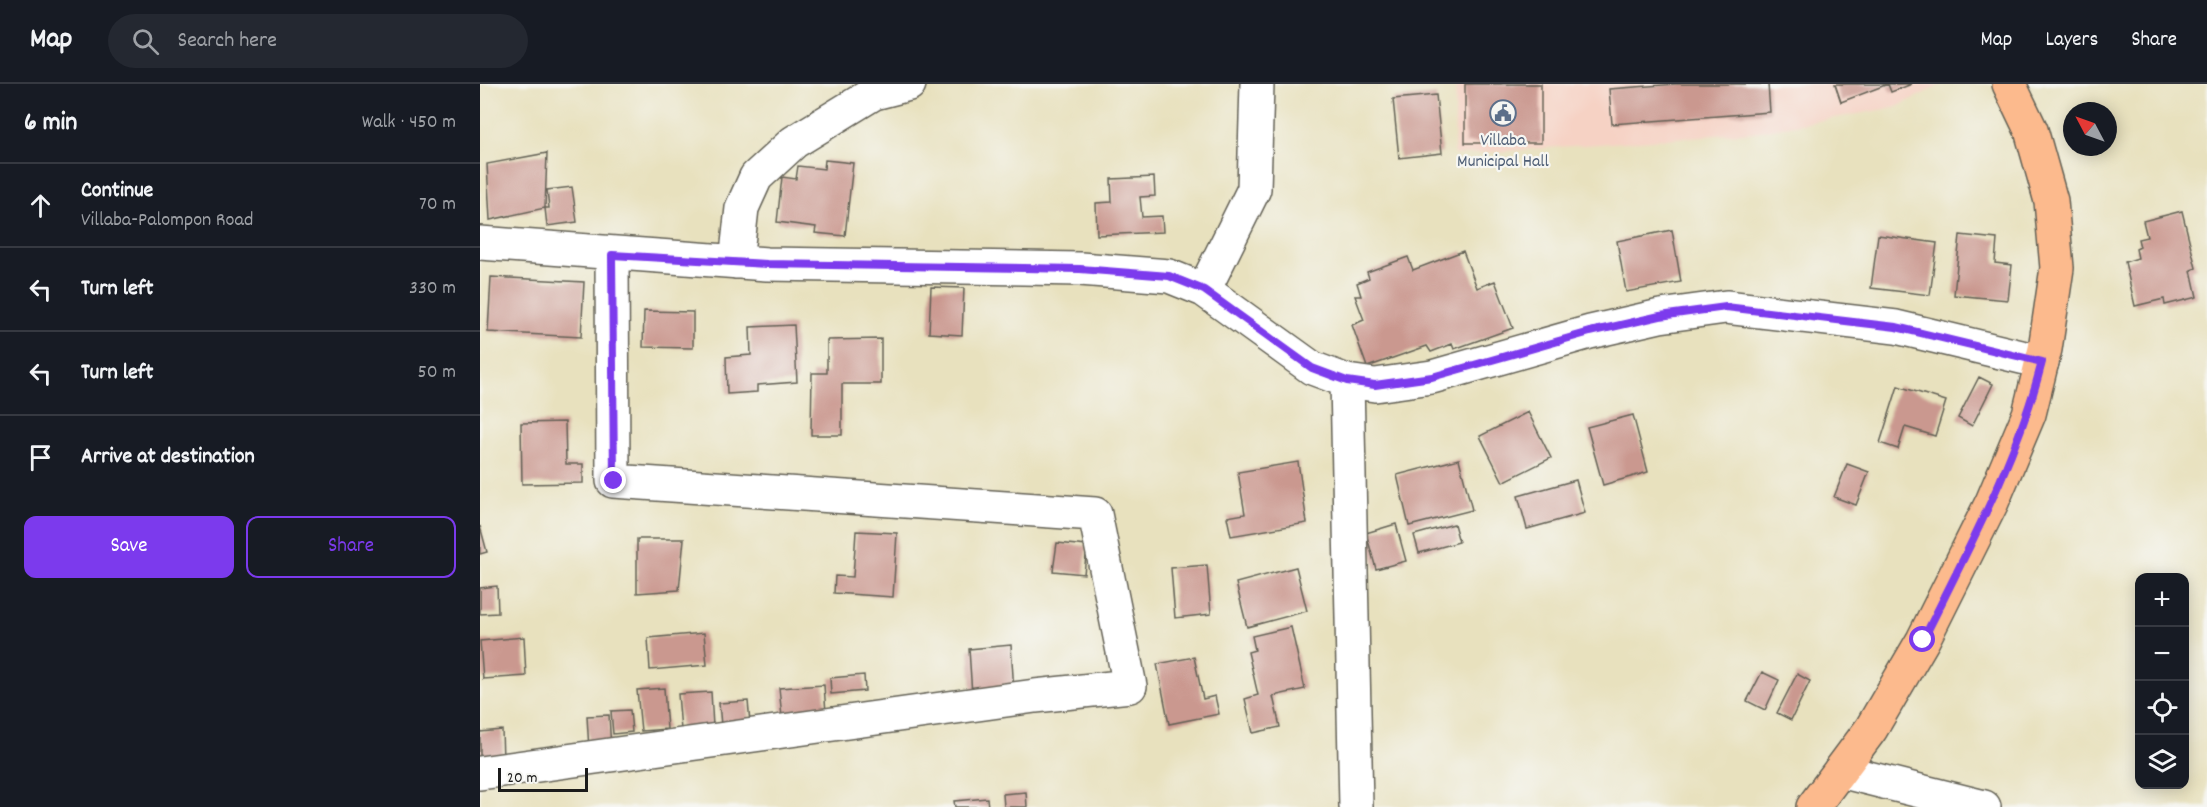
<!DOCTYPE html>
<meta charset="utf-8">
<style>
body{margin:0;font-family:Dekko,sans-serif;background:#242831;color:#f1f3f6}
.controls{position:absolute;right:18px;bottom:18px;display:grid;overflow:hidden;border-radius:12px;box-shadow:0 3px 15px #0003}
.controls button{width:54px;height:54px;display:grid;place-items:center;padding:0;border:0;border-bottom:2px solid #363941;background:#171b24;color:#f1f3f6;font:30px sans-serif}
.compass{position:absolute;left:1583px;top:18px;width:54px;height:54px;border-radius:50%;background:#171b24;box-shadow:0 3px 15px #0003;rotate:311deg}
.scale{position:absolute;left:18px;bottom:15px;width:90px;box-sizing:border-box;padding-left:6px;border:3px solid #1c1c1c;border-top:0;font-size:16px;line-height:21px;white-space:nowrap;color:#1c1c1c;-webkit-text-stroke:4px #f6f6f2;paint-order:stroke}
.stop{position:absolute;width:18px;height:18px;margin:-14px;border:4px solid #7c3aed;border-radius:50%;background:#fff}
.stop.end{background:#7c3aed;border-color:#fff;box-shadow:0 2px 6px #0008}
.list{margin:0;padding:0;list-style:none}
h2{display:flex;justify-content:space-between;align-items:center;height:78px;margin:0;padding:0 24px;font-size:26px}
h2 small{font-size:20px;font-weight:400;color:#9ea1a6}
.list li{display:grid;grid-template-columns:39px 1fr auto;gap:18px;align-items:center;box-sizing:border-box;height:84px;padding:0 24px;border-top:2px solid #363941}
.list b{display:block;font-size:22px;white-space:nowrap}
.list p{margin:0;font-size:20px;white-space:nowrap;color:#9ea1a6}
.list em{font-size:20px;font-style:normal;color:#9ea1a6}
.actions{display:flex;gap:12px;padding:18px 24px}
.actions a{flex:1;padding:14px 0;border:2px solid #7c3aed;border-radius:12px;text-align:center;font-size:21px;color:#7c3aed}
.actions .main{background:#7c3aed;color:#fff}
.icon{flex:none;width:33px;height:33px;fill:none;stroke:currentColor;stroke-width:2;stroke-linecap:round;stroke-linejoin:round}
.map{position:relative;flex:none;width:1727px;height:723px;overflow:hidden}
header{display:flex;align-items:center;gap:36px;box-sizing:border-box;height:84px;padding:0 30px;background:#171b24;border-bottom:2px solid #363941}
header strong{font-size:28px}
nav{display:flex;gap:33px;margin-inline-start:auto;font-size:21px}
.search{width:420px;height:54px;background:#242831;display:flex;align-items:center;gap:15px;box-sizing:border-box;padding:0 21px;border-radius:33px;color:#9ea1a6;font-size:22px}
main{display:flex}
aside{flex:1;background:#171b24}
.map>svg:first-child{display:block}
.built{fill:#f6d2c4}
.building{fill:#ca988f}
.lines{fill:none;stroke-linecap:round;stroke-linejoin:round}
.minor-casing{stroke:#636155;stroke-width:36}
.major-casing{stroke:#636155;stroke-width:36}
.minor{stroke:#fff;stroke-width:33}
.major{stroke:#fcba8d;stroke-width:33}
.route{stroke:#7c3aed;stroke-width:8}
.labels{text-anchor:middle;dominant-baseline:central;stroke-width:4.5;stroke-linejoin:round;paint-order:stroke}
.service-label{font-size:18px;fill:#4e5e75;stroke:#f6f6f2}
</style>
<header>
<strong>Map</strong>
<div class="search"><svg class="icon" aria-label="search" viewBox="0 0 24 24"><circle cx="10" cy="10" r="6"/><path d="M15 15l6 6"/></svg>Search here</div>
<nav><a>Map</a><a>Layers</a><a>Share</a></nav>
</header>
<main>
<aside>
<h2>6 min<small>Walk · 450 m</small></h2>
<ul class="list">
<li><svg class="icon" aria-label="ahead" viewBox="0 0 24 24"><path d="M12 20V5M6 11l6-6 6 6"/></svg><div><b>Continue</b><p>Villaba-Palompon Road</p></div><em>70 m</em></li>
<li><svg class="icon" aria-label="left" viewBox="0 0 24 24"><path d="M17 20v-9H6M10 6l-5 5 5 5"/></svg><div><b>Turn left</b></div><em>330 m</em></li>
<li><svg class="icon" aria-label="left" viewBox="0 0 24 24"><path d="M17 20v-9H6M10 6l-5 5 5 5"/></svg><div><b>Turn left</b></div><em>50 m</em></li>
<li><svg class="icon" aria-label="arrive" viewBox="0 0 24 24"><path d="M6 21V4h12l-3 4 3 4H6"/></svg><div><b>Arrive at destination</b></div></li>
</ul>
<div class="actions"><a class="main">Save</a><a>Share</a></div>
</aside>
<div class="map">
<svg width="1727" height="723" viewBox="0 0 1727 723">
<rect width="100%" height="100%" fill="#f6f6f2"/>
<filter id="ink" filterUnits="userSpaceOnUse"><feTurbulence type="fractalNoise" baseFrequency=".0167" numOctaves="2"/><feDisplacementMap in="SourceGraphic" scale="12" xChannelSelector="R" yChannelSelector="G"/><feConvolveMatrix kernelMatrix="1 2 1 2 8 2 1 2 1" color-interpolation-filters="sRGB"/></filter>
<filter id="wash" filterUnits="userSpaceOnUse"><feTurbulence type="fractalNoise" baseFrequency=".008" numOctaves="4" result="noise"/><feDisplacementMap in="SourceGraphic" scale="24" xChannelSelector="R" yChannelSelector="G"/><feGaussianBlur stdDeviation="1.35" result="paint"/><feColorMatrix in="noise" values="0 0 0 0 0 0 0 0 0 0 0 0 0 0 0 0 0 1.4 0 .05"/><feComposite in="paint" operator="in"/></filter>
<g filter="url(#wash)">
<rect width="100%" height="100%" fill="#e8e1be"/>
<path class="built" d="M976 0H1462L1417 23 1276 48 974 71Z"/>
<g id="blocks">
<path class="building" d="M985 0H1061V59H985Z
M1196 0H1288L1290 28 1132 40 1129 5Z
M1355 0H1408L1361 18Z
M1408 0H1432L1411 8Z
M956 11 962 69 919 74 913 15Z
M67 69 65 124 10 136 7 80Z
M345 76 373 79 365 152 335 149 336 143 297 138 302 93 316 95 318 82 344 85Z
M674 93 675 112 660 113 662 133 682 132 683 148 617 151 616 119 632 118 631 95Z
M92 103 97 138 67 142 65 124H69L67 106Z
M1702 127 1716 184 1711 186 1717 213 1685 221 1684 215 1655 222 1645 178 1658 174 1656 165 1660 163 1658 155 1667 153 1663 137Z
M1192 146 1201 198 1146 208 1137 157Z
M1398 151 1457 159 1450 211 1391 204Z
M1480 151 1517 155 1515 179 1532 181 1528 216 1474 211Z
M983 167 997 204 1015 197 1033 244 974 265 972 260 951 268 947 262 887 283 872 241 884 236 875 212H881L877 199 889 194 887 188 928 173 933 186Z
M11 193 104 198 101 253 8 248Z
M451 203 484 204 482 251 449 249Z
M164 227 213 228V264L163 263Z
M314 241 317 298 277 301V308L247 310 246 273 271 271 270 243Z
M401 255V300H362V351H331L332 289H347V256Z
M1499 293 1513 300 1492 342 1478 334Z
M1418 302 1466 317 1455 352 1425 343 1418 365 1400 359Z
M1048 328 1071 374 1023 398 1000 352Z
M1153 331 1168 388 1123 401 1107 343Z
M85 338 86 380H103V399L42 400 41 339Z
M979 375 992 426 929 442 917 391Z
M818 378 827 439 751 452 747 433 765 430 758 388Z
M1367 380 1389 388 1376 421 1354 413Z
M1096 396 1105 429 1047 445 1038 412Z
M916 440 926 477 896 485 886 449Z
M974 440 979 458 939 469 934 451Z
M0 442 7 468 0 470Z
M376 447 417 449 413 513 354 509 355 492 373 493Z
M157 455H204L199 506 157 509Z
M577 459 607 462 604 490 573 487Z
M727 481 731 530 695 534 691 484Z
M816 483 827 527 767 543 756 499Z
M17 502 18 529 0 530V504Z
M811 543 825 605 793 612 800 643 773 649 765 615 778 611 768 568 775 566 772 552Z
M224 549 227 581 170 586 168 554Z
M44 553 46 592 3 595 0 557Z
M531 561 534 608 492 611 489 565Z
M714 573 723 615 735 612 739 630 689 640 677 580Z
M1282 588 1299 596 1285 626 1267 617Z
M1317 590 1330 597 1311 636 1297 629Z
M384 591 385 607 351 610 350 594Z
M344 601 346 629 302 633 299 604Z
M184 604 187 645 161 647 157 606Z
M231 608 233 643 201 646 198 610Z
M268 617 270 639 241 641 239 619Z
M150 626 152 648 133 650 131 627Z
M129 631 131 665 109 666 107 632Z
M22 646 23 675 0 677V648Z
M546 708 547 723H524L523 710Z
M507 714 508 723H475L474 717Z"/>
</g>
</g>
<g filter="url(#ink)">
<use href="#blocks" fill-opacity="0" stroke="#636155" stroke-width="1.5"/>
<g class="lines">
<g class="minor-casing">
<path id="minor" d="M0 159 287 180 600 185 689 192 724 206 832 284 867 297 895 301 952 293 1110 248 1180 232 1246 223 1416 243 1562 278
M256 178 262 124 276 93 314 58 394 9 429 0
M724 206 774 105 777 0
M867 297 876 723
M1360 687 1504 723
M0 689 555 612 650 602 615 430 133 397 132 171"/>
</g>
<g class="major-casing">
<path id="major" d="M1333 723 1391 645 1443 556 1512 418 1549 330 1565 265 1577 184 1571 117 1551 46 1529 0"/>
</g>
<use href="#minor" class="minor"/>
<use href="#major" class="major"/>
</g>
</g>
<g class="lines" filter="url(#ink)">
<path class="route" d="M134 397 132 171 287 180 600 185 689 192 724 206 832 284 867 297 895 301 952 293 1110 248 1180 232 1246 223 1416 243 1562 278C1537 376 1488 465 1443 556"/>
</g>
<defs>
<g id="civic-ring" transform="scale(1.35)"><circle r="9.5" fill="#f6f6f2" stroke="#5c6f8a" stroke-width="1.5"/><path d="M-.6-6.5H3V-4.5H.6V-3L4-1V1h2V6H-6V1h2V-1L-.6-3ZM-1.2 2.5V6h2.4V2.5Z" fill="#5c6f8a"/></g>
</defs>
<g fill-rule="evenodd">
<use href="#civic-ring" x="1023" y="29"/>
</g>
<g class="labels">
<g class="service-label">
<text x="1023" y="57">Villaba<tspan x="1023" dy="21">Municipal Hall</tspan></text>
</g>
</g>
</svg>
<div class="controls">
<button>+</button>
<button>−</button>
<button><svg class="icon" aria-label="locate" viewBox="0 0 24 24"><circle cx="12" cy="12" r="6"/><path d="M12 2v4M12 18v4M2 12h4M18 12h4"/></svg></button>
<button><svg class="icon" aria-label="layers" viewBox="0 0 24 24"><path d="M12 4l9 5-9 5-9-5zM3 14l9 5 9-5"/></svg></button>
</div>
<svg class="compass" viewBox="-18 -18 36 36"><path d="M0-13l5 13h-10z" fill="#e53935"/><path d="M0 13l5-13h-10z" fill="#9ea1a6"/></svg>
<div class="scale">20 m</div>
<div class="stop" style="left:1443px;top:556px"></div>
<div class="stop end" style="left:134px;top:397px"></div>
</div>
</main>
